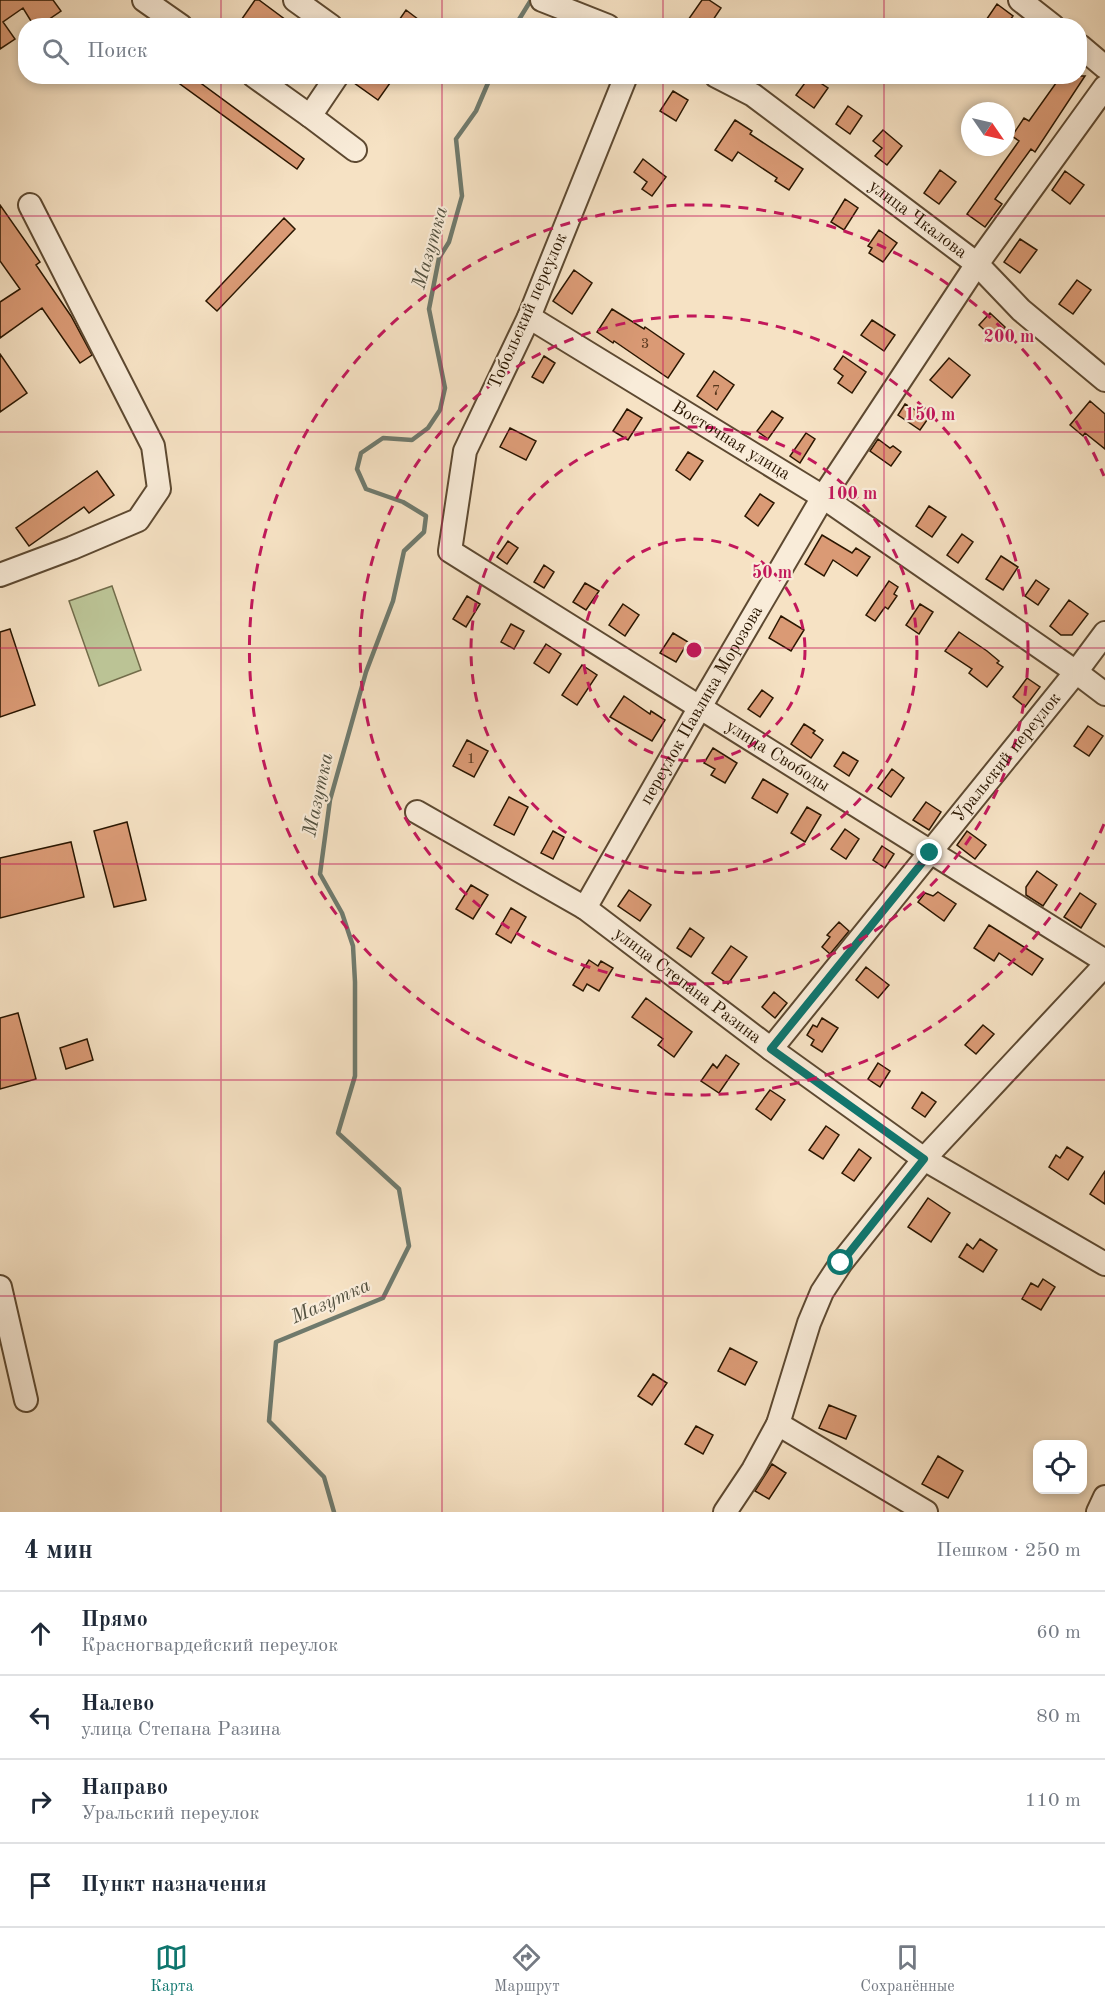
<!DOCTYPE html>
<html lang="ru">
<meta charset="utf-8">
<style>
body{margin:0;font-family:"Old Standard TT",serif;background:#f2f2f3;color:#1f2937}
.controls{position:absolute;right:18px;bottom:18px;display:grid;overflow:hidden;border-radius:12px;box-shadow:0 3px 9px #0003}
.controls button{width:54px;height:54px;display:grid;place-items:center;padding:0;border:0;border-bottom:2px solid #e0e1e3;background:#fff;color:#1f2937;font:30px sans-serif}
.compass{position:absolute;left:961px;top:102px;width:54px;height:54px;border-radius:50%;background:#fff;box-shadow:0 3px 9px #0003;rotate:124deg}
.stop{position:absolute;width:18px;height:18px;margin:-14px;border:4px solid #0f766e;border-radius:50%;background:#fff}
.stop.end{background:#0f766e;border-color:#fff;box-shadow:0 2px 6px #0008}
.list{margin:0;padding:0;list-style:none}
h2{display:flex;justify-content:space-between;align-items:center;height:78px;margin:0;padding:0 24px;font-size:26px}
h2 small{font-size:20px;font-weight:400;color:#747a83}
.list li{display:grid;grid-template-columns:39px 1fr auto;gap:18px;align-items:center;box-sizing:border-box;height:84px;padding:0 24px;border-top:2px solid #e0e1e3}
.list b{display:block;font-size:22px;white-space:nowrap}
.list p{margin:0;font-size:20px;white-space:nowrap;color:#747a83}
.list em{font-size:20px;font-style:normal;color:#747a83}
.icon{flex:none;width:33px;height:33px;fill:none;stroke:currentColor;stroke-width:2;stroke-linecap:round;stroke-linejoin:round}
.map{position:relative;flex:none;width:1105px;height:1512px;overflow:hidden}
.search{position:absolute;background:#fff;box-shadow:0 3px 9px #0003;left:18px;right:18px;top:18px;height:66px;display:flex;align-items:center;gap:15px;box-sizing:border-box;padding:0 21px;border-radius:24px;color:#747a83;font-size:22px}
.sheet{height:414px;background:#fff}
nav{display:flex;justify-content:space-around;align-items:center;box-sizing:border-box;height:84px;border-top:2px solid #e0e1e3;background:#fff;font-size:16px;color:#747a83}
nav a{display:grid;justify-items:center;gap:3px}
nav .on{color:#0f766e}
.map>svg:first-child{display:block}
.green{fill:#bbc395;stroke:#726c4a;stroke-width:1.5}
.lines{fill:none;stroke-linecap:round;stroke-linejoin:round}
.stream{stroke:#6f7a6d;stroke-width:4.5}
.building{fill:#da9a75;stroke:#2a1600;stroke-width:1.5}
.minor-casing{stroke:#5d4931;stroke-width:26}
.minor{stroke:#f9ecd9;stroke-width:22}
.route{stroke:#0f766e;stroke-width:8}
.grid{fill:none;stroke:#c2185b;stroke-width:1.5;stroke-opacity:0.55}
.ring{fill:none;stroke:#c2185b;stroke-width:3;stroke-dasharray:10 8}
.labels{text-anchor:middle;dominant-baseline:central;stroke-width:4.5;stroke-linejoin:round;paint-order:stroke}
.number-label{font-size:15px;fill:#56371d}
.street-label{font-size:18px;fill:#2a1600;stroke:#f9ecd9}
.water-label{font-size:20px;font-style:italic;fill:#52503f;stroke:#f9ecd9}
.centre{fill:#c2185b;stroke:#f9ecd9;stroke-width:3}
.ring-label{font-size:18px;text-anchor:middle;font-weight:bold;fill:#c2185b;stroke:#f9ecd9;stroke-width:4.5;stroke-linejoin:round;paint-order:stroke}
</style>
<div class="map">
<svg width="1105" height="1512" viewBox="0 0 1105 1512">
<rect width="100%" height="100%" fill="#f6e2c4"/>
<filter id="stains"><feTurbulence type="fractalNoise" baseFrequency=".00333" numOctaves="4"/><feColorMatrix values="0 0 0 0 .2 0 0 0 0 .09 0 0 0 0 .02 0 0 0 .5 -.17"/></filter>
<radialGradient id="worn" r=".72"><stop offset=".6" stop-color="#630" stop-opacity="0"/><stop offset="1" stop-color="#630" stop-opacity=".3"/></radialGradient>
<path class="green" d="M112 586 141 670 99 686 69 601Z"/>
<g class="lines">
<path class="stream" d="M515 26 531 0
M334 1512 324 1477 269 1421 276 1342 383 1298 409 1246 399 1189 338 1133 355 1076V982L353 946 342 913 320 874 330 800 366 672 393 601 404 551 424 532 426 516 403 502 366 489 357 469 361 453 383 438 412 440 428 428 440 410 445 388 429 309 439 258 449 242 462 196 456 139 476 111 491 76"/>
</g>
<path class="building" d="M0 0H53L61 11 39 26H34L23 8 3 22 15 39 0 49Z
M255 0H259L294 26H237Z
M702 0H709L721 8 709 26H695L688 20Z
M997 4 1013 16 1006 26H982Z
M406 10 427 26H395Z
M169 76H191L304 159 297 169Z
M350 76H395L378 100 350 80Z
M810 76 828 88 814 108 796 95Z
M1061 76H1085L1035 152 1031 149 995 199 1002 204 985 227 967 214 1019 141 1012 136 1024 118 1029 121Z
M673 91 688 100 676 121 660 111Z
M848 106 862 116 850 134 836 124Z
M735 120 752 131 750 134 803 169 789 190 775 181 777 178 738 152 732 161 715 150Z
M883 130 902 146 887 165 875 156 882 148 873 141Z
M643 159 666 177 652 196 642 189 647 182 634 172Z
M940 170 956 182 939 204 924 193Z
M1065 171 1084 185 1070 204 1052 190Z
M845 199 858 208 844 230 831 222Z
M0 205 40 262 36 265 71 316 92 355 80 363 42 308 0 338V302L20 289 0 261Z
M284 218 295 229 217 311 206 301Z
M879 230 897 243 883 262 869 253 872 248 868 246Z
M1020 239 1037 250 1020 273 1004 262Z
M574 270 592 283 572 314 553 301Z
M1077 280 1091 290 1073 314 1059 304Z
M612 309 644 329 645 327 684 354 668 378 614 341 613 343 597 332Z
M990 313 1005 327 994 339 979 325Z
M872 320 895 335 884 351 861 335Z
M0 354 27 393 0 412Z
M544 356 555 363 543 383 532 377Z
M843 356 866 372 852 393 838 383 843 376 834 369Z
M949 358 970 375 952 398 930 380Z
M714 371 734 385 717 410 697 396Z
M1090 401 1105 414V449L1085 433 1083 436 1070 425Z
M905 404 915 410 923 407 932 413 920 430 898 415Z
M627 409 642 418 628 440 613 431Z
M772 411 783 418 768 439 757 431Z
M510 428 536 441 526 460 500 447Z
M806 433 815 439 800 463 790 456Z
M878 439 890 448 893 446 901 452 891 466 870 451Z
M688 452 703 461 690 480 676 470Z
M97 471 114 495 89 513 84 507 29 546 16 528Z
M760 494 774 503 758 526 745 516Z
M929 506 946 517 932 537 916 526Z
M962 534 973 542 958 563 947 555Z
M822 535 852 553 856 548 870 557 857 576 833 560 824 576 805 564Z
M508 541 518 548 507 564 497 557Z
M1001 556 1018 567 1003 590 986 579Z
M544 565 554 572 544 588 534 582Z
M1036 580 1049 589 1038 605 1025 596Z
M889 581 898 587 894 594 897 596 888 609 885 607 875 621 866 615Z
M585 583 599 591 586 610 573 602Z
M467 596 480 604 466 627 453 619Z
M1069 600 1088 614 1072 635H1061L1050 626Z
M623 604 639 615 625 636 609 625Z
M920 604 933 612 919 634 906 625Z
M781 616 804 630 791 651 769 638Z
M511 624 524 631 514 649 501 642Z
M10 629 35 705 0 717V632Z
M959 632 987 651 999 661 997 663 1003 667 987 687 969 673 972 669 945 651Z
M673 633 688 642 676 662 660 653Z
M546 644 561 654 549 673 534 663Z
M582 665 597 675 577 705 562 695Z
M1027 678 1040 687 1025 707 1013 697Z
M762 690 773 698 760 717 748 709Z
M624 696 650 714 651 711 665 720 652 741 610 717Z
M804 724 815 731 813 733 823 740 811 758 791 744Z
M1088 726 1103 736 1089 756 1074 746Z
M467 740 488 751 474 777 453 766Z
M713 748 737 763 725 783 711 775 715 769 704 763Z
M843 752 858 761 849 776 834 766Z
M892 769 904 778 891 797 878 788Z
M763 779 788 794 777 813 752 798Z
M509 797 528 807 514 835 494 825Z
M926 802 941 812 929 830 913 820Z
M807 807 821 815 805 842 791 833Z
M127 822 146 900 114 907 94 831Z
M845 829 859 839 846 859 831 849Z
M553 831 564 837 553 859 541 853Z
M967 831 986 845 975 859 957 845Z
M71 842 84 897 0 918V858Z
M882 846 894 854 885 868 873 860Z
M1037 871 1057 885 1043 906 1026 895V887Z
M471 885 488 895 473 919 456 909Z
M629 890 651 905 640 921 618 906Z
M938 892 956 904 944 921 918 902 925 893 933 896Z
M1080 893 1096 904 1081 928 1064 917Z
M511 908 526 917 511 943 496 934Z
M839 922 849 931 830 954 822 947 830 937 827 935Z
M989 925 1043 959 1032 975 999 953 994 961 974 948Z
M690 928 704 938 691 957 677 948Z
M731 946 747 957 728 984 712 973Z
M589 960 598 966 601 961 613 968 599 991 587 984 583 991 573 985Z
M866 967 889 985 878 998 856 980Z
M774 992 787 1003 775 1018 762 1007Z
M646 998 692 1032 674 1057 658 1045 663 1039 632 1017Z
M18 1013 36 1079 0 1089V1018Z
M822 1018 838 1028 822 1052 811 1045 814 1040 807 1035 813 1025 817 1027Z
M983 1025 994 1034 976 1054 965 1045Z
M87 1039 93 1060 66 1069 60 1048Z
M726 1055 739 1064 719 1093 701 1081 713 1064 717 1068Z
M878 1063 890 1071 880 1087 868 1079Z
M770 1090 785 1100 771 1120 756 1109Z
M922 1092 936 1102 925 1117 912 1108Z
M826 1126 839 1135 823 1159 809 1150Z
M1067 1147 1083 1157 1068 1180 1049 1167 1056 1155 1060 1158Z
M859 1149 871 1158 854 1181 842 1173Z
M1105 1171V1204L1090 1194Z
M928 1198 950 1213 931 1242 908 1227Z
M980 1239 997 1250 983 1272 959 1257 967 1244 973 1249Z
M1043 1279 1055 1287 1041 1310 1022 1299 1031 1283 1038 1287Z
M730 1348 757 1362 745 1385 718 1371Z
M653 1374 667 1383 652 1405 638 1396Z
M829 1405 856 1416 846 1439 819 1428Z
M696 1426 713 1435 703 1454 685 1444Z
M938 1456 963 1471 948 1498 922 1484Z
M772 1464 786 1473 769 1499 755 1491Z"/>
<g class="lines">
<g class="minor-casing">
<g id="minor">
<path d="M144 0 181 26"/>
<path d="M295 0 331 26"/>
<path d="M542 0 608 26"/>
<path d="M1020 0 1053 26"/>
<path d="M1080 46 1105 67"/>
<path d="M254 76 310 116 337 76"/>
<path id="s1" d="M626 76 529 317 465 451 450 551 1105 961"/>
<path id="s2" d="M716 76 753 95 977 264 1021 310 1105 380"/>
<path d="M310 116 355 150"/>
<path id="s3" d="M529 317 823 497 1076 672 1105 694"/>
<path d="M0 575 72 548 138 520 159 489 153 446 30 205"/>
<path id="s4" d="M417 812 585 908 771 1049 924 1159 1105 1264"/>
<path id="s5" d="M585 908 700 707 823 497 977 264 1105 87"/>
<path id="s6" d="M771 1049 1076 672 1105 633"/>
<path d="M0 1287 26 1400"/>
<path d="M778 1424 926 1512"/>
<path d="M725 1512 753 1470 778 1424 809 1323 822 1292 841 1263 924 1159 1105 965"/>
<path d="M1098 1512 1105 1497"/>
</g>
</g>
<use href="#minor" class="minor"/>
</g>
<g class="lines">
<path class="route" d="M841 1263 924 1159 771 1049 930 853"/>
</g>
<path class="grid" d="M221 0V26M442 0V26M663 0V26M884 0V26M221 76V1512M442 76V1512M663 76V1512M884 76V1512M0 216H1105M0 432H1105M0 648H1105M0 864H1105M0 1080H1105M0 1296H1105"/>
<g class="ring">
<circle cx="694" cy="650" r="111"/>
<circle cx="694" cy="650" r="223"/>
<circle cx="694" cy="650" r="334"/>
<path d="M1104 824A445 445 0 1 1 1104 476"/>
</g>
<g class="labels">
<g class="number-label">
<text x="645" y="344">3</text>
<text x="716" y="391">7</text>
<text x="471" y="759">1</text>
</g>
<g class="street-label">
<text stroke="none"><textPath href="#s2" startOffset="248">улица Чкалова</textPath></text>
<text transform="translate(528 311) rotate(-66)">Тобольский переулок</text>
<text stroke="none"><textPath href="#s3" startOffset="237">Восточная улица</textPath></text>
<text stroke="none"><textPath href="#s5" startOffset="234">переулок Павлика Морозова</textPath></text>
<text stroke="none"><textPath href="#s1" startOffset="896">улица Свободы</textPath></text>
<text stroke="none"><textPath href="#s6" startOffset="375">Уральский переулок</textPath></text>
<text stroke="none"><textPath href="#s4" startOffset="322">улица Степана Разина</textPath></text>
</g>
<g class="water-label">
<text transform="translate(431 248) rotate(-74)">Мазутка</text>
<text transform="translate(319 795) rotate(-78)">Мазутка</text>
<text transform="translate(331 1302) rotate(-24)">Мазутка</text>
</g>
</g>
<circle cx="694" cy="650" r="9" class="centre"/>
<g class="ring-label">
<text x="1009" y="342">200 m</text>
<text x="930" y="420">150 m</text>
<text x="852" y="499">100 m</text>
<text x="772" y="578">50 m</text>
</g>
<rect width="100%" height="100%" filter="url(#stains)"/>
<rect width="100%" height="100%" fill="url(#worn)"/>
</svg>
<div class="controls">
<button><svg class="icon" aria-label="locate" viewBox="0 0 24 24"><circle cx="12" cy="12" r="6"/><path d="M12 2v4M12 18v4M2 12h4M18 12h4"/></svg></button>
</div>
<svg class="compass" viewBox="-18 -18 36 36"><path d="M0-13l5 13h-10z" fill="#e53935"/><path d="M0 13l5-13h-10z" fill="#747a83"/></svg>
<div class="stop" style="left:841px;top:1263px"></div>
<div class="stop end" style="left:930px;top:853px"></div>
<div class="search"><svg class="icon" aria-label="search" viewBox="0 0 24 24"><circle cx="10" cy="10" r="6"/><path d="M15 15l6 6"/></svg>Поиск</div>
</div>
<section class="sheet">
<h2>4 мин<small>Пешком · 250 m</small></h2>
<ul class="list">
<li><svg class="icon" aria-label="ahead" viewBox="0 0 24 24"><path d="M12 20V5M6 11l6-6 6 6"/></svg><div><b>Прямо</b><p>Красногвардейский переулок</p></div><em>60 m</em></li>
<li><svg class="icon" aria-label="left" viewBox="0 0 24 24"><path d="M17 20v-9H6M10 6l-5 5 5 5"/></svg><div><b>Налево</b><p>улица Степана Разина</p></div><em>80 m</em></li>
<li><svg class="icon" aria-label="right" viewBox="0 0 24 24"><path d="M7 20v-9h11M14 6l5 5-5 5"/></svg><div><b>Направо</b><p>Уральский переулок</p></div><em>110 m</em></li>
<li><svg class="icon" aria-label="arrive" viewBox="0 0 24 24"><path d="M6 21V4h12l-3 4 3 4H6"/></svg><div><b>Пункт назначения</b></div></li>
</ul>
</section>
<nav>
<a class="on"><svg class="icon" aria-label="map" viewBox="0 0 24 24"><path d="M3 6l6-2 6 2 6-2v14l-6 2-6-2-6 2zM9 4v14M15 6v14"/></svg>Карта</a>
<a><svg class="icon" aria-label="directions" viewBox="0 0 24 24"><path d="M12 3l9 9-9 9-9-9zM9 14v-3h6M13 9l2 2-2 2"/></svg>Маршрут</a>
<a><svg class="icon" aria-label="saved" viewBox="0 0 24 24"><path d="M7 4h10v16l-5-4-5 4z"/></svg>Сохранённые</a>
</nav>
